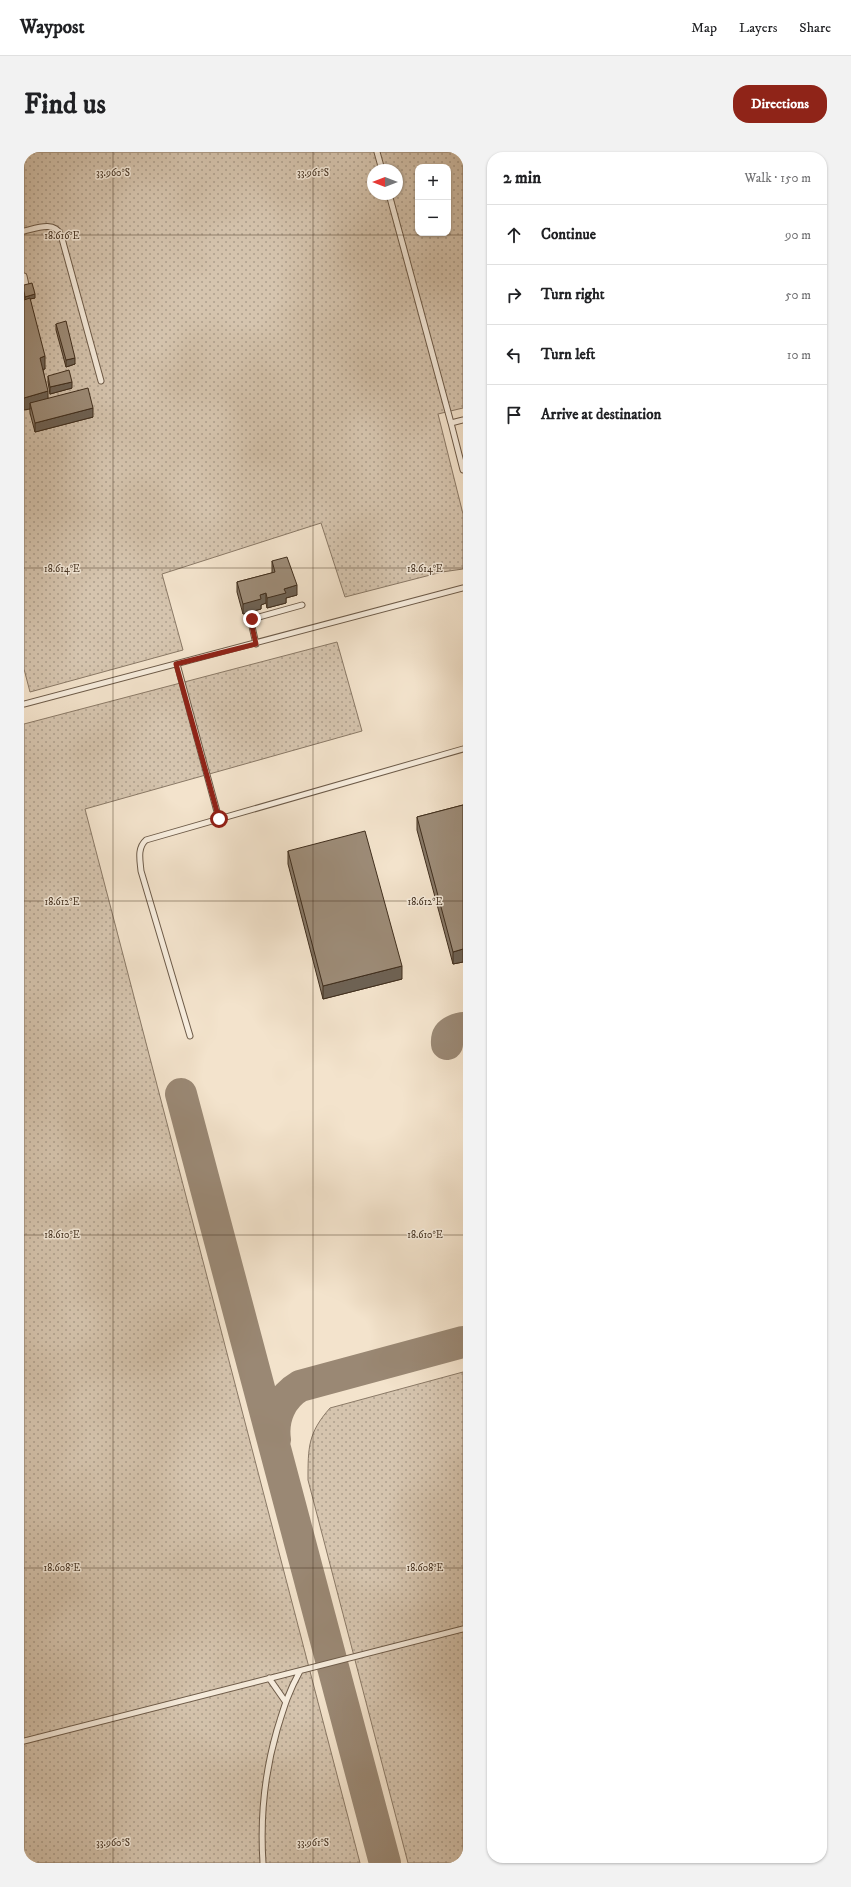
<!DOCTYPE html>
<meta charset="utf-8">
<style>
body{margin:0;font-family:"IM FELL DW Pica",serif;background:#f2f2f2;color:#202124}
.controls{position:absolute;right:12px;top:12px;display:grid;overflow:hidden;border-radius:8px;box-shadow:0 1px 3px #0004}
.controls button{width:36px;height:36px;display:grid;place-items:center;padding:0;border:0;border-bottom:1px solid #e0e0e0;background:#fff;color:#202124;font:20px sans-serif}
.compass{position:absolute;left:343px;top:12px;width:36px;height:36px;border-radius:50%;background:#fff;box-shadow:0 1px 3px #0004;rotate:270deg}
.stop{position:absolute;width:12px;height:12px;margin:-9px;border:3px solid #8f2418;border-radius:50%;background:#fff}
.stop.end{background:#8f2418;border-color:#fff;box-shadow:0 1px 4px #0008}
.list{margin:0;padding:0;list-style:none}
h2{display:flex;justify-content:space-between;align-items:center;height:52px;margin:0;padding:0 16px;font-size:17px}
h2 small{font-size:13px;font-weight:400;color:#757577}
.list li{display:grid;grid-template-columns:26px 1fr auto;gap:12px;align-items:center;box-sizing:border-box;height:60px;padding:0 16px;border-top:1px solid #e0e0e0}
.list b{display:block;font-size:15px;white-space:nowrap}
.list em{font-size:13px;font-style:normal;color:#757577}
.icon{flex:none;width:22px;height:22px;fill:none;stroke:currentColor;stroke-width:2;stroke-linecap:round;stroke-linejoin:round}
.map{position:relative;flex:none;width:439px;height:1711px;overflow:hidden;border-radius:16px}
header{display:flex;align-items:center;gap:24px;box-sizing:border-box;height:56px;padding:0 20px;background:#fff;border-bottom:1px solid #e0e0e0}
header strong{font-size:19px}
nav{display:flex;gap:22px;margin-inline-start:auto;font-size:14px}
.intro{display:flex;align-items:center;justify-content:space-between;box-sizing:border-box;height:96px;padding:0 24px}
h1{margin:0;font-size:28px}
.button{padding:10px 18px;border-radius:16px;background:#8f2418;color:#fff;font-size:14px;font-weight:700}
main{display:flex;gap:24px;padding:0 24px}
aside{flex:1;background:#fff;border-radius:16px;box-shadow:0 1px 3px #0004}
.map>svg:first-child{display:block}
.grass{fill:url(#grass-dots);stroke:#8a7966;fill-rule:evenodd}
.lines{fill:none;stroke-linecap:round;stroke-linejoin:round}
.taxiway{stroke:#9a8874;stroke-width:32}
.service-casing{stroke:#6d5b49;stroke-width:7}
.service{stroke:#f7edde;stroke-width:5}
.wall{fill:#877867;stroke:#402e1d}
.shaded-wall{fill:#6e6254;stroke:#402e1d}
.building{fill:#9d8c78;stroke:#402e1d}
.route{stroke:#8f2418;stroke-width:5}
.ticks{fill:none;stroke:#402e1d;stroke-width:1;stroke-opacity:0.45}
.ticks-label{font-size:10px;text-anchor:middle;fill:#402e1d;stroke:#f7edde;stroke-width:3;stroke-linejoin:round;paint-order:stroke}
</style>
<header>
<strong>Waypost</strong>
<nav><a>Map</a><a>Layers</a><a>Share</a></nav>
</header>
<div class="intro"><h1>Find us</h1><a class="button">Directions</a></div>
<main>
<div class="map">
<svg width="439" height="1711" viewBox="0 0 439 1711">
<defs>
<pattern id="grass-dots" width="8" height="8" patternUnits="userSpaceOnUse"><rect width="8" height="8" fill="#d5c4ae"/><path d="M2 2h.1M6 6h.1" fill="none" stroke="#aea08d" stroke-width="1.8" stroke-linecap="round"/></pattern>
</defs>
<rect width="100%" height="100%" fill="#f3e3cc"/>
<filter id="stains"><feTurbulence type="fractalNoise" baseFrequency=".005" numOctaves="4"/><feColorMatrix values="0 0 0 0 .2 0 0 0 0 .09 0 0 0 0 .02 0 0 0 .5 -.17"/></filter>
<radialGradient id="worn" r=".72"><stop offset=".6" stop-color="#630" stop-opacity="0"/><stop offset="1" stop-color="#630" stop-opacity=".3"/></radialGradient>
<path class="grass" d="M0 0H439V256L414 262 439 362V417L418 420 321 445 297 371 138 422 159 498 6 540 0 517ZM394 15H424V81H394ZM349 18H373V42H349Z
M313 490 338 579 61 657 336 1711H0V572Z
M439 1220V1711H384L284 1328C284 1295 284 1281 306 1256Z"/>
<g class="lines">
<path class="taxiway" d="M423 892C422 881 429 878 439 876
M157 942 361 1711
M251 1288C248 1266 257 1245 276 1234L439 1190"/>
<g class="service-casing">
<path id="service" d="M353 0 358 18
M365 42 427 271
M0 79C13 76 30 69 37 83L77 229
M0 124 2 133
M439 268 427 271 439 318
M232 492 227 470 228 467 278 453
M153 512 195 667
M0 552 439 436
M166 884 117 719C116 708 113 696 122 688L439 597
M245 1526 261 1549
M0 1589 439 1477
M239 1711C236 1665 240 1623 253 1578 260 1555 264 1541 276 1519"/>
</g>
<use href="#service" class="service"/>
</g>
<path class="wall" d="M0 133 11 146 6 147 21 217H19L24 247 69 265 11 280 6 261Z
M32 172 51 212 42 215 32 178Z
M24 224 48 236 26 242 24 230Z
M248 409 273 443 262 446V451L243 456 242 451 237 453V457L219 462 213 440V430L248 421Z
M439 653V810L429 812 393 678V665Z
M264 699 378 827 299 847 264 712Z"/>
<path class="shaded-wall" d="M11 142V146L1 148V145Z
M21 204V217L16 218V206Z
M51 206V212L42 215V208Z
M48 230V236L26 242V235Z
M24 239V252L6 251V257L0 258V246Z
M69 256V265L11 280V271Z
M273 433V443L262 446V451L243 456V446L260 437Z
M242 441V451L237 453V457L219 462V452L236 443Z
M439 797V810L429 812V800Z
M378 814V827L299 847V834Z"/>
<path class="building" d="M8 131 11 142 1 145 0 139V133Z
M6 146 21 204 16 206 24 239 0 246V148Z
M42 169 51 206 42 208 32 172Z
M45 218 48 230 26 235 24 224Z
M64 236 69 256 11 271 6 251Z
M263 405 273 433 260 437 262 441 243 446 242 441 236 443 237 447 219 452 213 430 251 420 248 409Z
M439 653V797L429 800 393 665Z
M341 679 378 814 299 834 264 699Z"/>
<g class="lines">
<path class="route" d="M195 667 152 512 232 492 227 470 228 467"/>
</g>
<path class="ticks" d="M89 0V1711M289 0V1711M0 83H439M0 416H439M0 749H439M0 1083H439M0 1416H439"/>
<g class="ticks-label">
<text x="89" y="24">33.960°S</text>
<text x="289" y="24">33.961°S</text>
<text x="38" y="87">18.616°E</text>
<text x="401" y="420">18.614°E</text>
<text x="38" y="420">18.614°E</text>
<text x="401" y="753">18.612°E</text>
<text x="38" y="753">18.612°E</text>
<text x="38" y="1086">18.610°E</text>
<text x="401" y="1086">18.610°E</text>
<text x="401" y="1419">18.608°E</text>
<text x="38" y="1419">18.608°E</text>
<text x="89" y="1694">33.960°S</text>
<text x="289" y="1694">33.961°S</text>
</g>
<rect width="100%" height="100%" filter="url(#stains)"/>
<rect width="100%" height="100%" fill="url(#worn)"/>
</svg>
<div class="controls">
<button>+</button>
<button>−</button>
</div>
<svg class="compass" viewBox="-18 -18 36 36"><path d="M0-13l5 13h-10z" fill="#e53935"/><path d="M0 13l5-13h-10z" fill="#757577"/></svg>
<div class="stop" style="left:195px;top:667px"></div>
<div class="stop end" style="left:228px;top:467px"></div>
</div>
<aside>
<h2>2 min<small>Walk · 150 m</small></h2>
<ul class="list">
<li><svg class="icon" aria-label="ahead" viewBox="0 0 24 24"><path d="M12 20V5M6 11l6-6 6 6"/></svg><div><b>Continue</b></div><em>90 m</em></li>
<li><svg class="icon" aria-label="right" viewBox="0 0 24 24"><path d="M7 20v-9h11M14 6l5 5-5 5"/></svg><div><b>Turn right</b></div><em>50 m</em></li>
<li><svg class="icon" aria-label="left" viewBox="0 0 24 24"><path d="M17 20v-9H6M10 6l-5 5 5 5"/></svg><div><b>Turn left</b></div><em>10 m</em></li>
<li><svg class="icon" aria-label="arrive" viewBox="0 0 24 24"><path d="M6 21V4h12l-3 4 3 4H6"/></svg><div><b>Arrive at destination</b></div></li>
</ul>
</aside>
</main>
